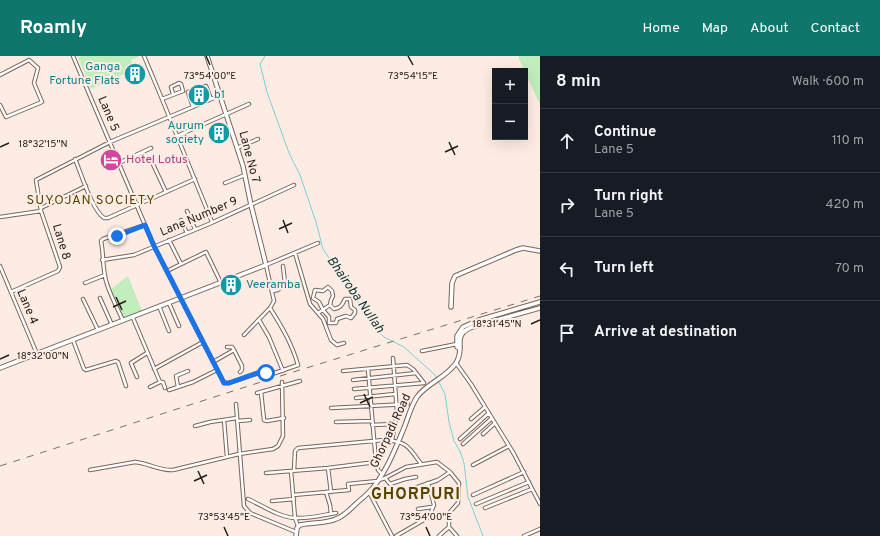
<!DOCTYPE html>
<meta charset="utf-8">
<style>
body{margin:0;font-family:Overpass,sans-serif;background:#20242c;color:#f1f3f6}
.controls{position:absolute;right:12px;top:12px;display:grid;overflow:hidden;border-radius:0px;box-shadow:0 4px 16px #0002}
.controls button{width:36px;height:36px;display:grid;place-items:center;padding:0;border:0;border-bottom:1px solid #363941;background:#171b24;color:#f1f3f6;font:20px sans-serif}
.stop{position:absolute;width:12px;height:12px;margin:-9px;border:3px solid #1a73e8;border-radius:50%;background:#fff}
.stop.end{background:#1a73e8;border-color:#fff;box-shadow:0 1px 4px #0008}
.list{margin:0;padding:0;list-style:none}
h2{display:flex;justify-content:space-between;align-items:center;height:52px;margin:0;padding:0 16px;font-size:17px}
h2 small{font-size:13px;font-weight:400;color:#9ea1a6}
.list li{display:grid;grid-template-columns:26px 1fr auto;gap:12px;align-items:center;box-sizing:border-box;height:64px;padding:0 16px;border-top:1px solid #363941}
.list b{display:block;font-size:15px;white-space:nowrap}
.list p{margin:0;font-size:13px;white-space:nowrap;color:#9ea1a6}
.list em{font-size:13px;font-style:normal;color:#9ea1a6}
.icon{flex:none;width:22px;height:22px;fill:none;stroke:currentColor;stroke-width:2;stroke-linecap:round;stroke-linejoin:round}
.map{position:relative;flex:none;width:540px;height:480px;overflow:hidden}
header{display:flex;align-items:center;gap:24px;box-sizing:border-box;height:56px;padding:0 20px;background:#0f766e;color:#fff}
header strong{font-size:19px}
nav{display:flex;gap:22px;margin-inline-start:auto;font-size:14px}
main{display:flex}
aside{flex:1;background:#171b24}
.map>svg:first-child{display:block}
.green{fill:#c2edbd}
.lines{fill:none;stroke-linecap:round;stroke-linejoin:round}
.stream{stroke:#7bd1d2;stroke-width:1}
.street-casing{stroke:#78655c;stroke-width:4.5}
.secondary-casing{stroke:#78655c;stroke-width:5.5}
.street{stroke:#fff;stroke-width:2.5}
.secondary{stroke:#fff;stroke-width:3.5}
.rail{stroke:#7b6f69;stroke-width:1;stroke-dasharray:7 7;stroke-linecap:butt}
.route{stroke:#1a73e8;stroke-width:5}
.ticks{fill:none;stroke:#241c18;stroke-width:1.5}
.labels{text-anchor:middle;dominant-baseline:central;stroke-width:4;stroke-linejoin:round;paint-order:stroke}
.culture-label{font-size:12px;fill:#0d838f;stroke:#fdece3;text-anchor:end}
.street-label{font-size:12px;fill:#241c18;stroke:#fdece3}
.hotel-label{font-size:12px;fill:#b23c85;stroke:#fdece3;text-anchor:start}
.neighbourhood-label{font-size:13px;letter-spacing:1px;fill:#564402;stroke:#fdece3}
.water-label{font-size:13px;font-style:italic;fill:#083435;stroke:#fdece3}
.district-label{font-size:16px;font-weight:bold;letter-spacing:1px;fill:#564402;stroke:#fdece3}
.ticks-label{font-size:10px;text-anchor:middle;fill:#241c18;stroke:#fdece3;stroke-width:4;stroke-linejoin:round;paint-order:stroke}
</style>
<header>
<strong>Roamly</strong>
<nav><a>Home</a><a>Map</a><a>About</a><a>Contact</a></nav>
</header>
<main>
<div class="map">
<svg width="540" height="480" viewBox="0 0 540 480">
<rect width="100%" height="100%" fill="#fdece3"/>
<path class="green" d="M81 0H138V1L131 4 135 13 91 33 78 1Z
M519 0H540V49L519 2Z
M128 220 142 255 120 264 108 235Z"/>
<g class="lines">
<path class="stream" d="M265 0 260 8 267 36 289 97 300 119 316 166 323 193 376 273 384 281 404 291 435 319 445 338 449 366 454 385 460 395 464 407 468 441 483 480"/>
<g class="street-casing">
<path id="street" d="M73 0 154 190 224 327H229L262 316 268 318H272L298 309C292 288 282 271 270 252
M144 0 162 43 212 166
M0 19 29 4 38 12 34 27 42 46 6 61 0 49
M162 43 183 35 181 28 179 27 171 31 173 38
M193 51 188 36 200 31 206 30 211 43
M177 80 249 48
M237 92 258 83
M75 103C81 117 92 154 104 162H108L195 123
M151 104 166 136
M119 107 151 92
M225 127 245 119
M41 152 86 130
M187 155 195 173
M0 161 41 155
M181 164 187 177
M169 184 181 208
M295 197 310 248 323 263 331 284 337 289 344 287
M102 204 134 199 209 168 294 129
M0 210 37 298
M167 215 206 196 221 227
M85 227 105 219
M272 235 278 234 285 227 283 210
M11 236 58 215 60 211 41 155 36 124 110 86 221 39
M100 242 112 269
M83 243 98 274
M169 247 179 270
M159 250 169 275
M318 257 330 249 331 244 333 240 332 235 328 231 323 235 315 234 313 242 319 246 323 254 329 261V267H336L337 263 346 260 351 262 355 257V254L351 251 350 243H345C342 249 341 252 334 253L330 249
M133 262 160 326H163L165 332
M259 264 269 281 283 315
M123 265C118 253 111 241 107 228 102 214 104 199 101 185L103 183 145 169
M244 279 270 252 274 245 266 209 318 187
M73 284 84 313 86 314 116 305 118 306 126 330
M234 294 242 310V314L240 316
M422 295 457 288
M213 306 234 294 232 291H227
M456 307 471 328 514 398 540 448
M154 313 203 286
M368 313 376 406 378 414 382 418
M343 315 407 309 413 313 424 327
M137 321 131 307 147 297
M353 324 416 317
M150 331 160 326
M178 331 176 320 188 315
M354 333 424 327
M169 334 193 326 217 314
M261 336 264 364 267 365 284 362
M257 337 300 325
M356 342 395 338
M236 348 244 450 250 457 296 476
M331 352 408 348
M471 363 485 351
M224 364 227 401
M237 365 250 364
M336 366 372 365
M372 369 395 368
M195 370 210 366 237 362
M483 378 495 367
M460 383 489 357
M392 384 397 357 393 302
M463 388 492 362
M473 409 509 390
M328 412 331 436
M90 414 135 406C148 407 160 415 173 414L239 398 273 393 278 390 283 380 282 326
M291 415 295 462 298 470
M294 415 295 395 298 392 384 384C407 385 409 391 421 408
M266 417 328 412 376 406
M385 422 390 428 405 423 416 421
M379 424 385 422 406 411 437 406 450 416 459 427 458 447 449 457V471L439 480
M409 434 438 424 450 416
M326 436 330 449 331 458
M369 436 392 480
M293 439 349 434 348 428 378 425
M473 439 524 416
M248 443C263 450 279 461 295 462 308 463 323 459 336 457
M272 445 294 443
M476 448 529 426
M485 452 532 433
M418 453 432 451
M449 471 457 480
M396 480 429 461 434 449 428 427
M524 480 540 473"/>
</g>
<g class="secondary-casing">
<path id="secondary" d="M451 251 452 227 455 220 516 194 523 192 540 195
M460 293 457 291V280L463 271 479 264 540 246
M0 312 266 209 251 149 243 110 207 0
M296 480 297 472 300 469C312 466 325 468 336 463 345 460 351 452 358 446 364 441 370 436 375 429 388 412 396 391 404 372 408 362 411 350 417 341 427 327 446 322 456 307 467 290 449 279 475 270L540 252"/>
</g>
<use href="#street" class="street"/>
<use href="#secondary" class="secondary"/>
<path class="rail" d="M0 410 261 326 540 240"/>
</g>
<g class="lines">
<path class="route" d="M117 180 145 169 154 190 224 327H229L260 316 266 317"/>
</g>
<path class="ticks" d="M206 0 210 9M408 0 413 9M449 86 455 99M0 91 9 87M445 96 458 90M283 164 288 177M279 173 292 167M116 241 122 254M113 251 126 245M531 268 540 264M0 303 9 299M364 338 370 351M360 347 373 341M198 415 204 428M194 425 207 419M224 471 228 480M426 471 430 480"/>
<defs>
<g id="building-disc" transform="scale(1.15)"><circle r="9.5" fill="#0f9aa8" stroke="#fdece3"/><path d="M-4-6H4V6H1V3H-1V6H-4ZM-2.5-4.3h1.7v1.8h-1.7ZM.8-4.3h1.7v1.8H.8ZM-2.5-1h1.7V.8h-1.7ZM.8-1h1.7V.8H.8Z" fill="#fff"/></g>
<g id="hotel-disc" transform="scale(1.15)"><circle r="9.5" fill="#d1479c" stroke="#fdece3"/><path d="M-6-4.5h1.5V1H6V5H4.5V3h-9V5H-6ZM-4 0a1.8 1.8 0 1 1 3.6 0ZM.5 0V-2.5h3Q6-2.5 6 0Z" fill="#fff"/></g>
</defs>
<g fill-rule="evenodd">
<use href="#building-disc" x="135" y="18"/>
<use href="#building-disc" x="199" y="39"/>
<use href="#building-disc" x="219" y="77"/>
<use href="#hotel-disc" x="111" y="104"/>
<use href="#building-disc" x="231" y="229"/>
</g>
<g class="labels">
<g class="culture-label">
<text x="120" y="11">Ganga<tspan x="120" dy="14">Fortune Flats</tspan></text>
<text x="214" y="39" text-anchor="start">b1</text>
<text x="204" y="70">Aurum<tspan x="204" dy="14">society</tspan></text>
<text x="246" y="229" text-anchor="start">Veeramba</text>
</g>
<g class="street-label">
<text transform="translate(108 58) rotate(67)">Lane 5</text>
<text transform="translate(249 101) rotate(75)">Lane No 7</text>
<text transform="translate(199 161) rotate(-23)">Lane Number 9</text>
<text transform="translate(61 186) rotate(73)">Lane 8</text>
<text transform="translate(27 251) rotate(67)">Lane 4</text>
<text transform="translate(391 375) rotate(-65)">Ghorpadi Road</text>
</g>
<g class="hotel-label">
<text x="126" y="104">Hotel Lotus</text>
</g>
<g class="neighbourhood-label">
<text x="91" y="145">SUYOJAN SOCIETY</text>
</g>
<g class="water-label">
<text transform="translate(355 239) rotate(55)">Bhairoba Nullah</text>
</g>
<g class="district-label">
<text x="416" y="439">GHORPURI</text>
</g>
</g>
<g class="ticks-label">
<text x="210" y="23">73°54'00"E</text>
<text x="413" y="23">73°54'15"E</text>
<text x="43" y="91">18°32'15"N</text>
<text x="497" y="271">18°31'45"N</text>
<text x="43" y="303">18°32'00"N</text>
<text x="224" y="464">73°53'45"E</text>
<text x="426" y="464">73°54'00"E</text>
</g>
</svg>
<div class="controls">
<button>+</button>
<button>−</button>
</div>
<div class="stop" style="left:266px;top:317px"></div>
<div class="stop end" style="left:117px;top:180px"></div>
</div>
<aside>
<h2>8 min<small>Walk · 600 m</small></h2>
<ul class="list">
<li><svg class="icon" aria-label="ahead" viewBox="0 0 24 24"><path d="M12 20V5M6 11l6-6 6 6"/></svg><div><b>Continue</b><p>Lane 5</p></div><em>110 m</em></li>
<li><svg class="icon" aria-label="right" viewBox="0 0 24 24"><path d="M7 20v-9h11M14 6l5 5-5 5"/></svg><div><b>Turn right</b><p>Lane 5</p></div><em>420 m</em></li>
<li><svg class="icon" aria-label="left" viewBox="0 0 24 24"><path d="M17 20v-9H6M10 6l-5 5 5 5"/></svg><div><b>Turn left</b></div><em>70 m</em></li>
<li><svg class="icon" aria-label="arrive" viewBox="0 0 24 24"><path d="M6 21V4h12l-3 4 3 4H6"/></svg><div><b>Arrive at destination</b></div></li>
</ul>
</aside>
</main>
